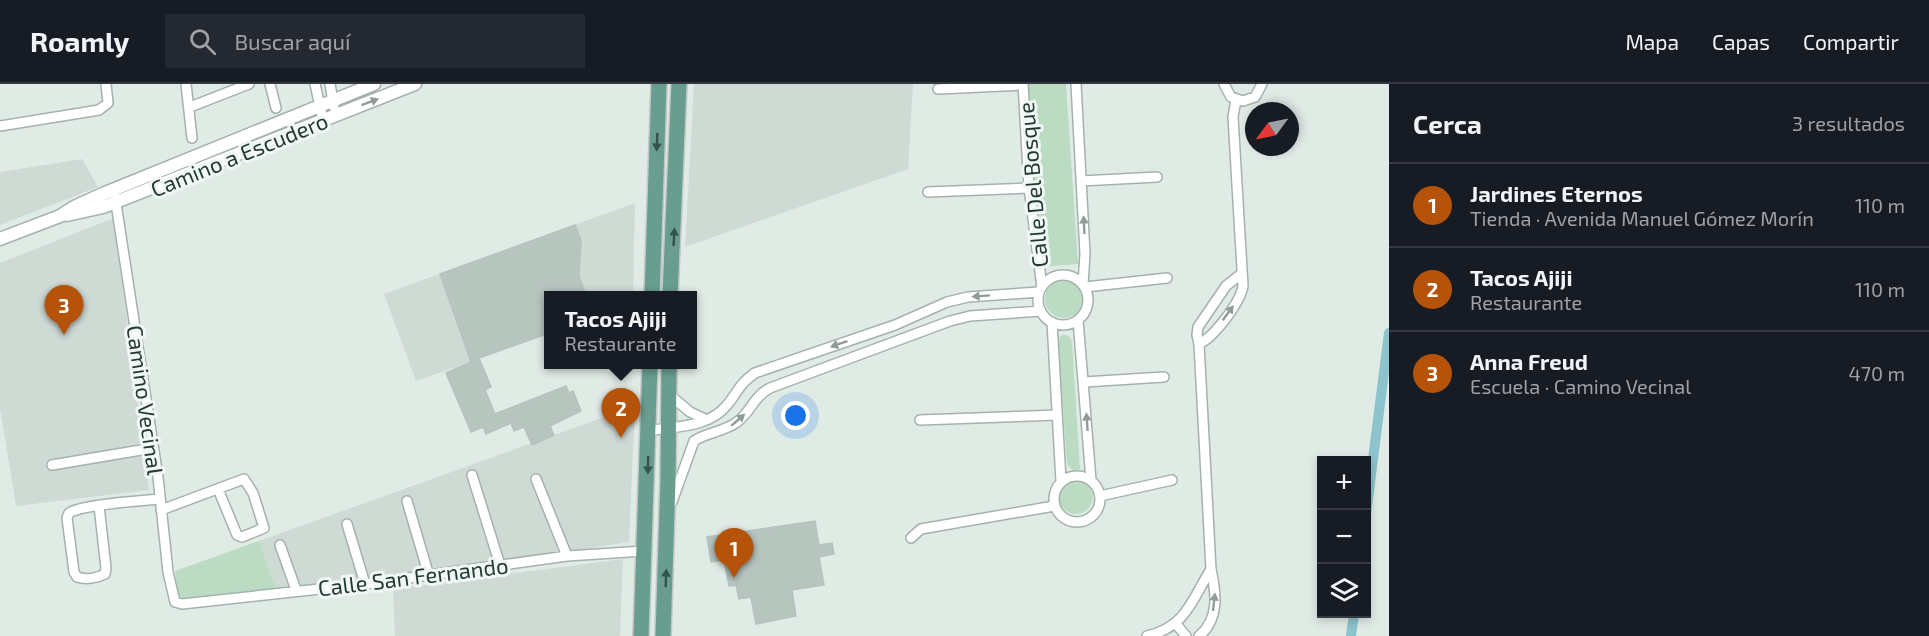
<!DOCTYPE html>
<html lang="es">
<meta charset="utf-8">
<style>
body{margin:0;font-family:"Exo 2",sans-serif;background:#242831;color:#f1f3f6}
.controls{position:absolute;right:18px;bottom:18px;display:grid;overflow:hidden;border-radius:0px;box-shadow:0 3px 9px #0003}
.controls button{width:54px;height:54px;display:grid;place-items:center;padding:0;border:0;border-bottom:2px solid #363941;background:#171b24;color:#f1f3f6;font:30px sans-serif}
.compass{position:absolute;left:1245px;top:18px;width:54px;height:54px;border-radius:50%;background:#171b24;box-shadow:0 3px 9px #0003;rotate:237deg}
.you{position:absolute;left:796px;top:332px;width:21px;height:21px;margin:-15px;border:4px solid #fff;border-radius:50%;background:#1a73e8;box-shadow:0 0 0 9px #1a73e833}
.badge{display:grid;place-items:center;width:39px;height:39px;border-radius:50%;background:#b45309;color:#fff;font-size:20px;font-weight:700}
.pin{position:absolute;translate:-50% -50px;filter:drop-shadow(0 2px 3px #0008)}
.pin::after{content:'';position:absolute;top:32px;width:21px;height:18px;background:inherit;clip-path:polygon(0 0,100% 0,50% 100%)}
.popup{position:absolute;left:544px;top:207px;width:153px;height:78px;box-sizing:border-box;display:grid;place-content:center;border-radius:0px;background:#171b24;filter:drop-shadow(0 2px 4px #0005);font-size:20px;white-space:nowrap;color:#9ea1a6}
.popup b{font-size:22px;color:#f1f3f6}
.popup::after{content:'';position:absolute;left:50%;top:100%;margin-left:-12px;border:12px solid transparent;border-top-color:#171b24}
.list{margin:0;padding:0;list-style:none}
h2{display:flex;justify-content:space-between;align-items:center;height:78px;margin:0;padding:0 24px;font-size:26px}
h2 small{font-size:20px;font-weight:400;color:#9ea1a6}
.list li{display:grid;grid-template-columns:39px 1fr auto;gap:18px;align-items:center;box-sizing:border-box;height:84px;padding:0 24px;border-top:2px solid #363941}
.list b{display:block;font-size:22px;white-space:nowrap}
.list p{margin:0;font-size:20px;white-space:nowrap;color:#9ea1a6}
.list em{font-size:20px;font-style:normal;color:#9ea1a6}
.icon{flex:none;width:33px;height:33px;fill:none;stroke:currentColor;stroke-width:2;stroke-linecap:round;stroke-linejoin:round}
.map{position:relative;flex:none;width:1389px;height:552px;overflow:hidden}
header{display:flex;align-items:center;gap:36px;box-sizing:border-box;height:84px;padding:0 30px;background:#171b24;border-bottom:2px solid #363941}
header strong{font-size:28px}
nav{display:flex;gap:33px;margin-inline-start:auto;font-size:21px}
.search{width:420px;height:54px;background:#242831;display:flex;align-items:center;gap:15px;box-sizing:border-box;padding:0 21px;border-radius:0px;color:#9ea1a6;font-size:22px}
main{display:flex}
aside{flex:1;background:#171b24}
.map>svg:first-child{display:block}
.built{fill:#cfdad5}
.green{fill:#bbdbc3}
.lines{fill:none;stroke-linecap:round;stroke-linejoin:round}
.canal{stroke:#8cc3cc;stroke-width:10}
.building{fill:#b7c5bf;stroke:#b4c4bd;stroke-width:1.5}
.minor-casing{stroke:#a4b2ad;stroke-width:12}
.tertiary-casing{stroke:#a4b2ad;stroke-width:15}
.primary-casing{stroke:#c1c8c6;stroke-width:18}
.minor{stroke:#fff;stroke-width:9}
.tertiary{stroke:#fff;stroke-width:12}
.primary{stroke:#689d8f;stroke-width:15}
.oneway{fill:#919c9a}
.oneway2{fill:#34534b}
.labels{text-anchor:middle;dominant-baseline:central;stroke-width:6;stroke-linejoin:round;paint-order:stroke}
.street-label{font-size:22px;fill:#233a34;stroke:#f1f7f4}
</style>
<header>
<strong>Roamly</strong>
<div class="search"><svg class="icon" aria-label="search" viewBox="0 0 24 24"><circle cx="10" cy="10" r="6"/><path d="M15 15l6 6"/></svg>Buscar aquí</div>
<nav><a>Mapa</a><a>Capas</a><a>Compartir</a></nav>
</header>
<main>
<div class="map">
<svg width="1389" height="552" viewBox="0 0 1389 552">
<rect width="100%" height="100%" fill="#e1ebe6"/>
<path class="built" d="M694 0H913L908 85 685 163Z
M82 75 98 103 0 141V88Z
M635 119 633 211 549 212V250L416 297 384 210Z
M114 134 149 406 16 422 0 324V179Z
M635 322 629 458 572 467 276 505 259 457Z
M623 475 620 552H395L393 505Z"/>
<path class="green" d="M1028 0H1066L1078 180 1040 183Z
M1045 215a19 19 0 1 1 38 0a19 19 0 1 1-38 0Z
M1064 251 1069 252 1072 257 1080 385 1077 388 1071 385 1067 380 1058 259 1060 252Z
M1059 413a17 17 0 1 1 34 0a17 17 0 1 1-34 0Z
M259 457 276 505 179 517 175 487Z"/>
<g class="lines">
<path class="canal" d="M1366 430 1389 249
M1351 552 1354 530"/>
</g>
<path class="building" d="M575 141 581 156 579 192 586 212H549V249L479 274 491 303 485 306 495 330 566 302 569 309 573 307 581 327 550 342 554 351 532 361 524 343 514 347 511 339 486 350 483 343 471 348 446 289 471 278 440 190Z
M815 437 819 461 832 459 834 470 819 473 824 501 792 506 796 532 756 540 751 513 739 515 736 501 729 502 724 476 711 478 707 453Z"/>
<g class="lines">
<g class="minor-casing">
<path id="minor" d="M186 0 192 54
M270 0 276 24
M315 0 323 36
M330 0 334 23
M1023 0 1029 104 1042 203
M1076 0 1085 170 1083 200
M1224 0 1231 13 1243 17 1255 13 1262 0
M938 5 1023 1
M190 23 249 0
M0 42 99 26 108 19 106 0
M1081 97 1157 93
M928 108 1029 104
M115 113 158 393 168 488 175 518 182 520 365 500 567 472 644 467
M1038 216a25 25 0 1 1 50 0a25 25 0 1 1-50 0Z
M1085 203 1167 194
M1078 236 1091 396
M1052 238 1061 397
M1199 260C1214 253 1240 219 1243 202L1233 33 1236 16
M1084 298 1164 293
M670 311 690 328 705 335
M920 336 1057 331
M648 347C675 342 709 344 727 321 739 307 738 301 755 289L895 241 947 218 968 213 1039 208
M52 381 153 364
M472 391 500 481
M1054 415a23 23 0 1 1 46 0a23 23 0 1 1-46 0Z
M536 395 567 472
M1100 412 1172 396
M407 417 429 492
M672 418 694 357C707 348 724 348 737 338 751 328 753 313 770 304L950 237 970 232 1041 227
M99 422 106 484 105 490C97 494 86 496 77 493L74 488 67 434 69 429C83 420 141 417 160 415
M161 426 244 395 253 409 264 444 242 453 237 451 218 405
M347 440 365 500
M911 454 921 445 1054 422
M280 461 296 506
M1176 540 1186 552
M1147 552C1186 543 1192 516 1211 485
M1199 552C1220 535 1216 508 1211 485L1199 260 1197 251 1198 243 1226 202 1241 190"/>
</g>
<g class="tertiary-casing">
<path id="tertiary" d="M67 131 103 123 415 0
M0 155 60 132 74 123 105 109 374 0"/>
</g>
<g class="primary-casing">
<path id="primary" d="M652 212 659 0
M670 212 679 0
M641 552 650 280
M663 552 668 396 669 280"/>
</g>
<use href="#minor" class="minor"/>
<use href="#tertiary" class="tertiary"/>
<use href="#primary" class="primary"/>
</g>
<defs><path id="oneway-solid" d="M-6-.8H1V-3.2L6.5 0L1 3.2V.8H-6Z" transform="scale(1.5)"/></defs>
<g class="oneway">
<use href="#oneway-solid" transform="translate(370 18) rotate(-21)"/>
<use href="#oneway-solid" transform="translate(1084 141) rotate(-93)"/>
<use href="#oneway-solid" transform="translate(981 212) rotate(176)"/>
<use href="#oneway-solid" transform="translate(1228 229) rotate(-54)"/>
<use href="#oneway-solid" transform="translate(839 260) rotate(161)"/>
<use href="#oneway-solid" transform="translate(738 336) rotate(-41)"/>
<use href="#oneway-solid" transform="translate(1087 338) rotate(-94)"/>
<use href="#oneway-solid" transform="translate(1214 518) rotate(-84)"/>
</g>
<g class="oneway2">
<use href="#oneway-solid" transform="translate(657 58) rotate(92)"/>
<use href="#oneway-solid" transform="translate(674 153) rotate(-87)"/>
<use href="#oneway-solid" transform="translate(648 381) rotate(91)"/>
<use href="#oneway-solid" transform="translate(666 494) rotate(-88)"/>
</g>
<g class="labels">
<g class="street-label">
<text transform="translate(239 70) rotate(-22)">Camino a Escudero</text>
<text transform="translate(1032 101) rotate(-95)">Calle Del Bosque</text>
<text transform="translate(146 316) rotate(82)">Camino Vecinal</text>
<text transform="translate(413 492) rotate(-7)">Calle San Fernando</text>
</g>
</g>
</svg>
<div class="controls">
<button>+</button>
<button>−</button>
<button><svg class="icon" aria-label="layers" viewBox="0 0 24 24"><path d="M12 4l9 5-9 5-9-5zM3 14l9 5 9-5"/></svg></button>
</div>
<svg class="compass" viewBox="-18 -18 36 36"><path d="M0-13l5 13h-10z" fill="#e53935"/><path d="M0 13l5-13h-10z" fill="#9ea1a6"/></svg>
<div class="you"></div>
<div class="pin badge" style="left:734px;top:494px">1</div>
<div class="pin badge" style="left:621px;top:354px">2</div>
<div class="popup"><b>Tacos Ajiji</b>Restaurante</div>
<div class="pin badge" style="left:64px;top:251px">3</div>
</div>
<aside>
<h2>Cerca<small>3 resultados</small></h2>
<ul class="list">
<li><span class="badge">1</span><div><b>Jardines Eternos</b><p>Tienda · Avenida Manuel Gómez Morín</p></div><em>110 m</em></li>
<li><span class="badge">2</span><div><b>Tacos Ajiji</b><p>Restaurante</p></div><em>110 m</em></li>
<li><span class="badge">3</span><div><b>Anna Freud</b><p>Escuela · Camino Vecinal</p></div><em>470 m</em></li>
</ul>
</aside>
</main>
